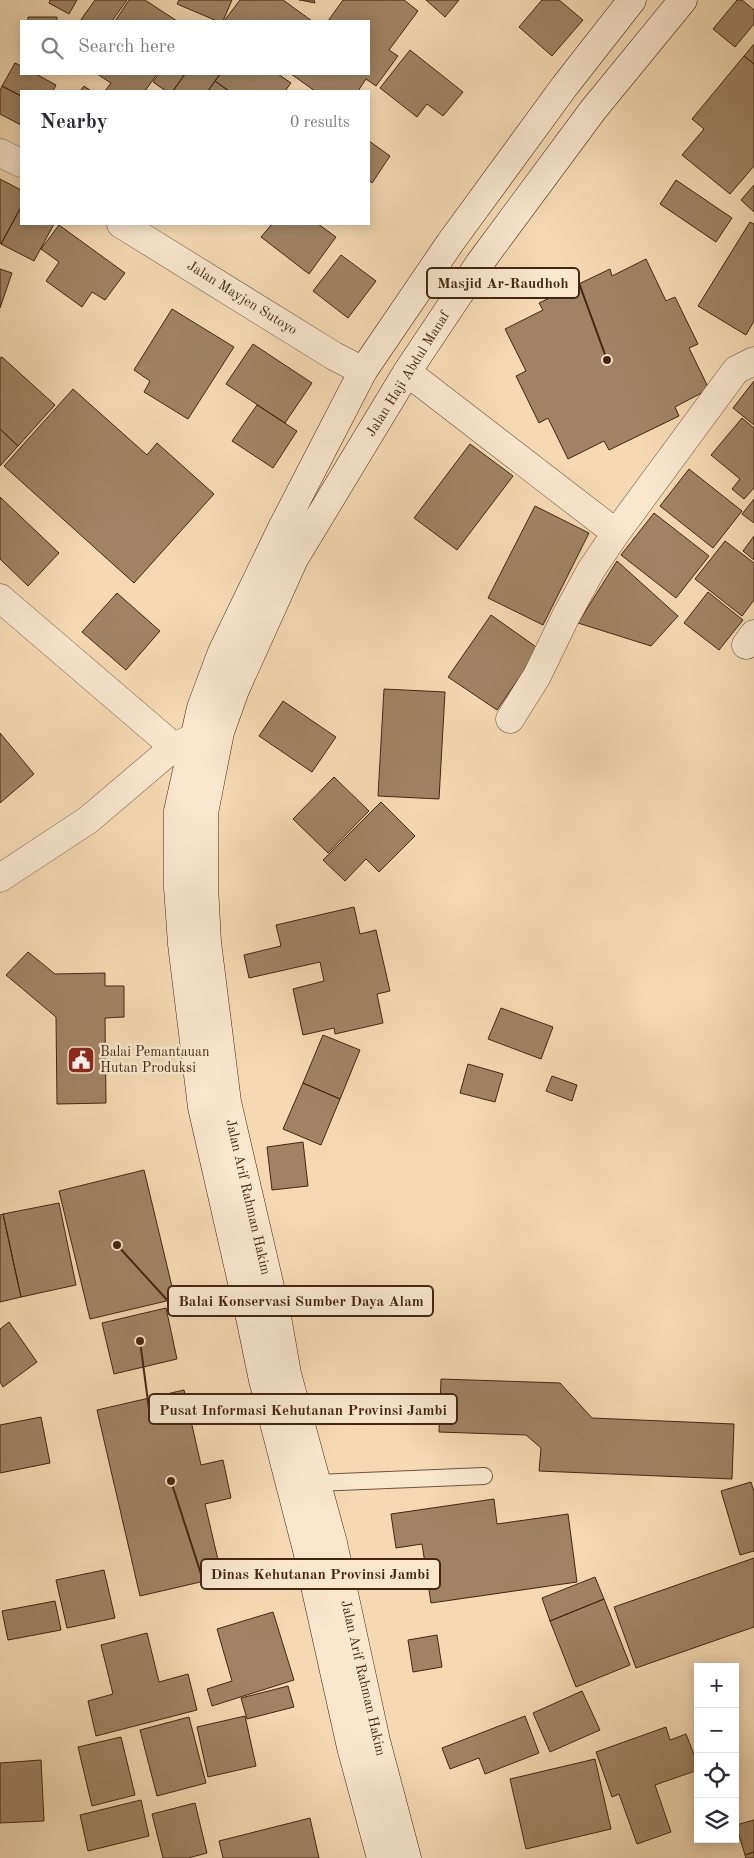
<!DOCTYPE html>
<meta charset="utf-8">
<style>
body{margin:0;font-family:"Old Standard TT",serif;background:#f7f7f7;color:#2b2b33}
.controls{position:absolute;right:15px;bottom:15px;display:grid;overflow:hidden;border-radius:0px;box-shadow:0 2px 12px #0003}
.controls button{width:45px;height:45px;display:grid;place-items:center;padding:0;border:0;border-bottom:1px solid #e1e1e2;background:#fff;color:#2b2b33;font:25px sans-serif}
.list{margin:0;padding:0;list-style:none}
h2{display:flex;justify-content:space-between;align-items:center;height:65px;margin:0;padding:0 20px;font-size:21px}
h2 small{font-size:16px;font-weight:400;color:#7c7c81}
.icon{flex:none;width:28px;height:28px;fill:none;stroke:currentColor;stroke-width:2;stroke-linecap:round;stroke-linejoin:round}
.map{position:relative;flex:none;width:754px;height:1858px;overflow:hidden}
.search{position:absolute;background:#fff;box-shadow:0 2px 12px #0003;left:20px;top:20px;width:350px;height:55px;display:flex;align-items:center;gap:12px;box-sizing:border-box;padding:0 18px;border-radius:0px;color:#7c7c81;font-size:19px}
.panel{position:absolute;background:#fff;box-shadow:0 2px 12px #0003;left:20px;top:90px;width:350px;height:135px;border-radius:0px}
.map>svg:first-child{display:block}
.building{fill:#a08364;stroke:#442610}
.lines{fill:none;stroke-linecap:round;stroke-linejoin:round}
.service-casing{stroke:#705338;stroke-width:18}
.minor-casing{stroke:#705338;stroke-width:29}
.tertiary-casing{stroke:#705338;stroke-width:29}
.secondary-casing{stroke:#442610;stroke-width:29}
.service{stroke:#f8e6cd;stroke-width:16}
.minor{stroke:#f8e6cd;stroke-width:28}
.tertiary{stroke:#f8e6cd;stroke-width:28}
.secondary{stroke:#f8e6cd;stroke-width:28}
.labels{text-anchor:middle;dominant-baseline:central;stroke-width:4.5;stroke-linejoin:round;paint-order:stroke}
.street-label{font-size:14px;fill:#442610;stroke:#f8e6cd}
.poi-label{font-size:14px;fill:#442610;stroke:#f8e6cd;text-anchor:start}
.leader{fill:none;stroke:#442610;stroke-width:2}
.callout-dot{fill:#442610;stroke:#f8e6cd;stroke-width:2}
.callout{fill:#f8e6cd;stroke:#442610;stroke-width:2}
.callout-label{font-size:15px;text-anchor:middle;font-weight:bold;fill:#442610}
</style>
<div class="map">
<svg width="754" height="1858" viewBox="0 0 754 1858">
<rect width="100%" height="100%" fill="#f4d9b2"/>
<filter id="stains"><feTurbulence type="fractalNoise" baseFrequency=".004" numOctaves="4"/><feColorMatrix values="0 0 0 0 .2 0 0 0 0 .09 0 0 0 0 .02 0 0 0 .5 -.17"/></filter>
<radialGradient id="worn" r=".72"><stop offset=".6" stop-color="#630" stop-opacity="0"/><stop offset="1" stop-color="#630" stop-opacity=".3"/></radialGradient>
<path class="building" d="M50 0H77L69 14 49 3Z
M95 0H127L112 21H80Z
M129 0H145L177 21H115Z
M179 0H232L223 21H217L177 4Z
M240 0H283L312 21H224Z
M299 0H314L315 3 300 0Z
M343 0H404L418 11 389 50 398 56 376 86 366 79 358 91H315L291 74H369V21H328Z
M426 0H459L445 17Z
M542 0H559L583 20 552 56 519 27Z
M737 0H742L754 10V24L735 47 713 29Z
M28 17H57V21H28Z
M754 44V64L744 56Z
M410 50 463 92 443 116 427 104 417 117 380 88Z
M744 56 754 64V166L730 194 682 155 704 129 692 119Z
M15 63 21 66V74H36L56 85 53 91H21V96L2 86Z
M97 74H157L145 91H105L111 83Z
M159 74H185L173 91H166L153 82Z
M185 74H220L208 91H173Z
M220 74H278L291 83 285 91H229L215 81Z
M215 81 229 91H208Z
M2 86 21 96V125L0 114V91Z
M84 86 91 91H80Z
M369 141 390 156 372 183 369 180Z
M0 179 21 190V207L1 244 0 243Z
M676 180 732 218 716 242 660 204Z
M754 185V212L741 200Z
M21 207V224H54L34 261 1 244Z
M750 222 754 224V321L746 335 698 306Z
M272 224H318L336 237 309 274 261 237Z
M59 225 125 273 105 300 92 292 82 307 46 281 59 262 41 249Z
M341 255 376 281 348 318 313 291Z
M646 259 666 301 675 297 698 344 689 348 709 389 675 407 679 416 609 450 604 441 568 459 548 418 539 423 516 376 526 371 505 329 543 310 539 303 610 269 612 276Z
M0 269 12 273 0 308Z
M172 309 234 347 188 419 144 392 150 381 134 370Z
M253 344 312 383 285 423 226 384Z
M2 357 55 405 18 446 0 429V358Z
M754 381V425L733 408Z
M73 389 147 455 157 443 214 494 134 583 4 466Z
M257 405 297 431 273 468 232 441Z
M742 418 754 428V488L744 499 732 489 740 479 711 455Z
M0 429 18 446 0 466Z
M470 444 513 476 457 550 414 518Z
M689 469 742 511 713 548 660 506Z
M0 497 59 553 28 586 0 559Z
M754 499V523L742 514Z
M535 506 589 533 543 625 488 598Z
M654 513 709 556 676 598 621 555Z
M754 536V560L743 551Z
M725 541 754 563V600L742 616 695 579Z
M617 561 678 616 651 646 578 623Z
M708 592 743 620 719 650 684 623Z
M117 593 160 631 126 670 82 632Z
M491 615 539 649 497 710 448 677Z
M384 689 445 692 439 799 378 796Z
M283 701 336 737 312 772 259 736Z
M0 733 34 774 0 803Z
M334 777 369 811 328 853 293 819Z
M381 802 415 836 379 872 366 859 345 881 323 860Z
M354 907 360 934 376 930 390 991 377 994 383 1023 335 1034 334 1028 303 1035 293 989 324 981 320 962 249 978 244 955 281 946 276 925Z
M28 952 55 974 105 973V986H124V1017L105 1018 106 1103 57 1104 56 1017 6 975Z
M501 1008 553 1027 541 1059 488 1039Z
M323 1035 360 1050 340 1099 303 1083Z
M468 1064 503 1074 495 1102 460 1093Z
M552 1076 577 1085 572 1101 546 1091Z
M303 1083 340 1099 321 1145 283 1129Z
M303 1142 308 1186 272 1190 267 1147Z
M144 1170 175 1299 90 1319 59 1191Z
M59 1203 76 1285 21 1297 3 1214Z
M3 1214 21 1297 0 1302V1215Z
M166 1308 177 1359 114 1374 102 1323Z
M9 1322 37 1362 3 1387 0 1382V1329Z
M441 1379 560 1383 592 1418 734 1424 732 1479 539 1471 541 1448 526 1435 439 1432Z
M184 1390 201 1465 223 1460 231 1498 205 1504 222 1577 140 1596 97 1410Z
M41 1417 50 1463 0 1473V1425Z
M751 1482 754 1492V1551L740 1555 721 1491Z
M494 1499 497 1524 568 1514 577 1582 431 1603 422 1544 396 1548 391 1514Z
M754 1558V1627L636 1668 614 1607Z
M104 1570 115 1618 67 1628 56 1580Z
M595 1577 604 1599 550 1621 542 1598Z
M604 1599 630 1665 576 1687 550 1621Z
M55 1601 61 1630 8 1640 2 1611Z
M273 1612 294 1680 212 1706 207 1689 232 1681 217 1629Z
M147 1633 159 1682 188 1674 197 1710 96 1736 88 1701 113 1694 101 1645Z
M437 1635 442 1667 413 1672 408 1640Z
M288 1686 294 1707 247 1719 241 1698Z
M582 1691 600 1730 550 1752 533 1713Z
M245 1716 256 1766 208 1777 197 1727Z
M525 1716 539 1753 485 1774 479 1758 450 1769 442 1748Z
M189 1717 206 1783 157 1796 140 1730Z
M666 1727 670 1740 686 1734 698 1765V1770L655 1785 671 1832 637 1844 619 1794 612 1797 596 1752Z
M121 1737 135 1795 92 1806 78 1747Z
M595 1759 611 1829 526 1849 510 1779Z
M41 1760 44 1821 0 1823V1763Z
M141 1800 149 1836 88 1851 80 1815Z
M195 1803 207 1853 188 1858H163L152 1814Z
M310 1818 319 1858H223L219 1841Z
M754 1820V1852L745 1855 736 1825Z
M754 1852V1858H746L745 1855Z"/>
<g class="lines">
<g class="service-casing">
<path id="service" d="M316 1483 484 1476"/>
</g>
<g class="minor-casing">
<path id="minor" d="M407 372 616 533
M0 598 174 747
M746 645 754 634
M510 719 537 676 566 616 591 570 616 533 736 370 754 361"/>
</g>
<g class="tertiary-casing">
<path id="tertiary" d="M0 153 21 163
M121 224 334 356 363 371
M0 878 88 820 174 747 195 737 214 733"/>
</g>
<g class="secondary-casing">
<path id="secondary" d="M381 1858 351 1747 307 1550 263 1380 251 1322 202 1107 182 944 178 887V811L201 708 222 652 282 528 363 371 450 243 564 87 632 0
M407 1858 376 1741 333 1543 287 1374 277 1317 227 1102 207 942 204 886V813L220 732 235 690 294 559 407 372 479 264 593 110 683 0"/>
</g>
<use href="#service" class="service"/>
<use href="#minor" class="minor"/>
<use href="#tertiary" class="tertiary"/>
<use href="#secondary" class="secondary"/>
</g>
<defs>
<g id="civic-square" transform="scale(1.4375)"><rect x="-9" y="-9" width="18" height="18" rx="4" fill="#8f2418" stroke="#f8e6cd"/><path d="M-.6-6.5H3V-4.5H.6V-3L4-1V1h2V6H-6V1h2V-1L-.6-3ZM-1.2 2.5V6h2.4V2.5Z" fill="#fff"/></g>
</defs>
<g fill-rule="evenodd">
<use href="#civic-square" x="81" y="1060"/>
</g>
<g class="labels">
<g class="street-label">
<text transform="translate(242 298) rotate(32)">Jalan Mayjen Sutoyo</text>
<text transform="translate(408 374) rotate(-58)">Jalan Haji Abdul Manaf</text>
<text transform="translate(248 1197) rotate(77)">Jalan Arif Rahman Hakim</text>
<text transform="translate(363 1678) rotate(77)">Jalan Arif Rahman Hakim</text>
</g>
<g class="poi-label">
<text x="100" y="1052">Balai Pemantauan<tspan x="100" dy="16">Hutan Produksi</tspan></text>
</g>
</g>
<path class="leader" d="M607 360L579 283M117 1245L168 1301M140 1341L149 1409M171 1481L201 1574"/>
<g class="callout-dot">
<circle cx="607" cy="360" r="5"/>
<circle cx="117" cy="1245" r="5"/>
<circle cx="140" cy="1341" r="5"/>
<circle cx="171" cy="1481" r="5"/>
</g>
<g class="callout">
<rect x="427" y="268" width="152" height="30" rx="5"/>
<rect x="168" y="1286" width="265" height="30" rx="5"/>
<rect x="149" y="1394" width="308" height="30" rx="5"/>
<rect x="201" y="1559" width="239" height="30" rx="5"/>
</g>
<g class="callout-label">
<text x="503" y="288">Masjid Ar-Raudhoh</text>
<text x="301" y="1306">Balai Konservasi Sumber Daya Alam</text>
<text x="303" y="1415">Pusat Informasi Kehutanan Provinsi Jambi</text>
<text x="320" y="1579">Dinas Kehutanan Provinsi Jambi</text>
</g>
<rect width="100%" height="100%" filter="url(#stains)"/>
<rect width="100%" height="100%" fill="url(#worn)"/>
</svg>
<div class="controls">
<button>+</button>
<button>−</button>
<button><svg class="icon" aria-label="locate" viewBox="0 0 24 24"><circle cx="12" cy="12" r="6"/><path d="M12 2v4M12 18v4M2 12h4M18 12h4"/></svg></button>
<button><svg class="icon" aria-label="layers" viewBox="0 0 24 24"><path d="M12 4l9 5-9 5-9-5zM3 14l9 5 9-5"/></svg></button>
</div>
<div class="search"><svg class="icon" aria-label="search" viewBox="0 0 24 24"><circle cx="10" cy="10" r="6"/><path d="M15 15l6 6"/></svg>Search here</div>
<section class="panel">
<h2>Nearby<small>0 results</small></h2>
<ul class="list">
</ul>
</section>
</div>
